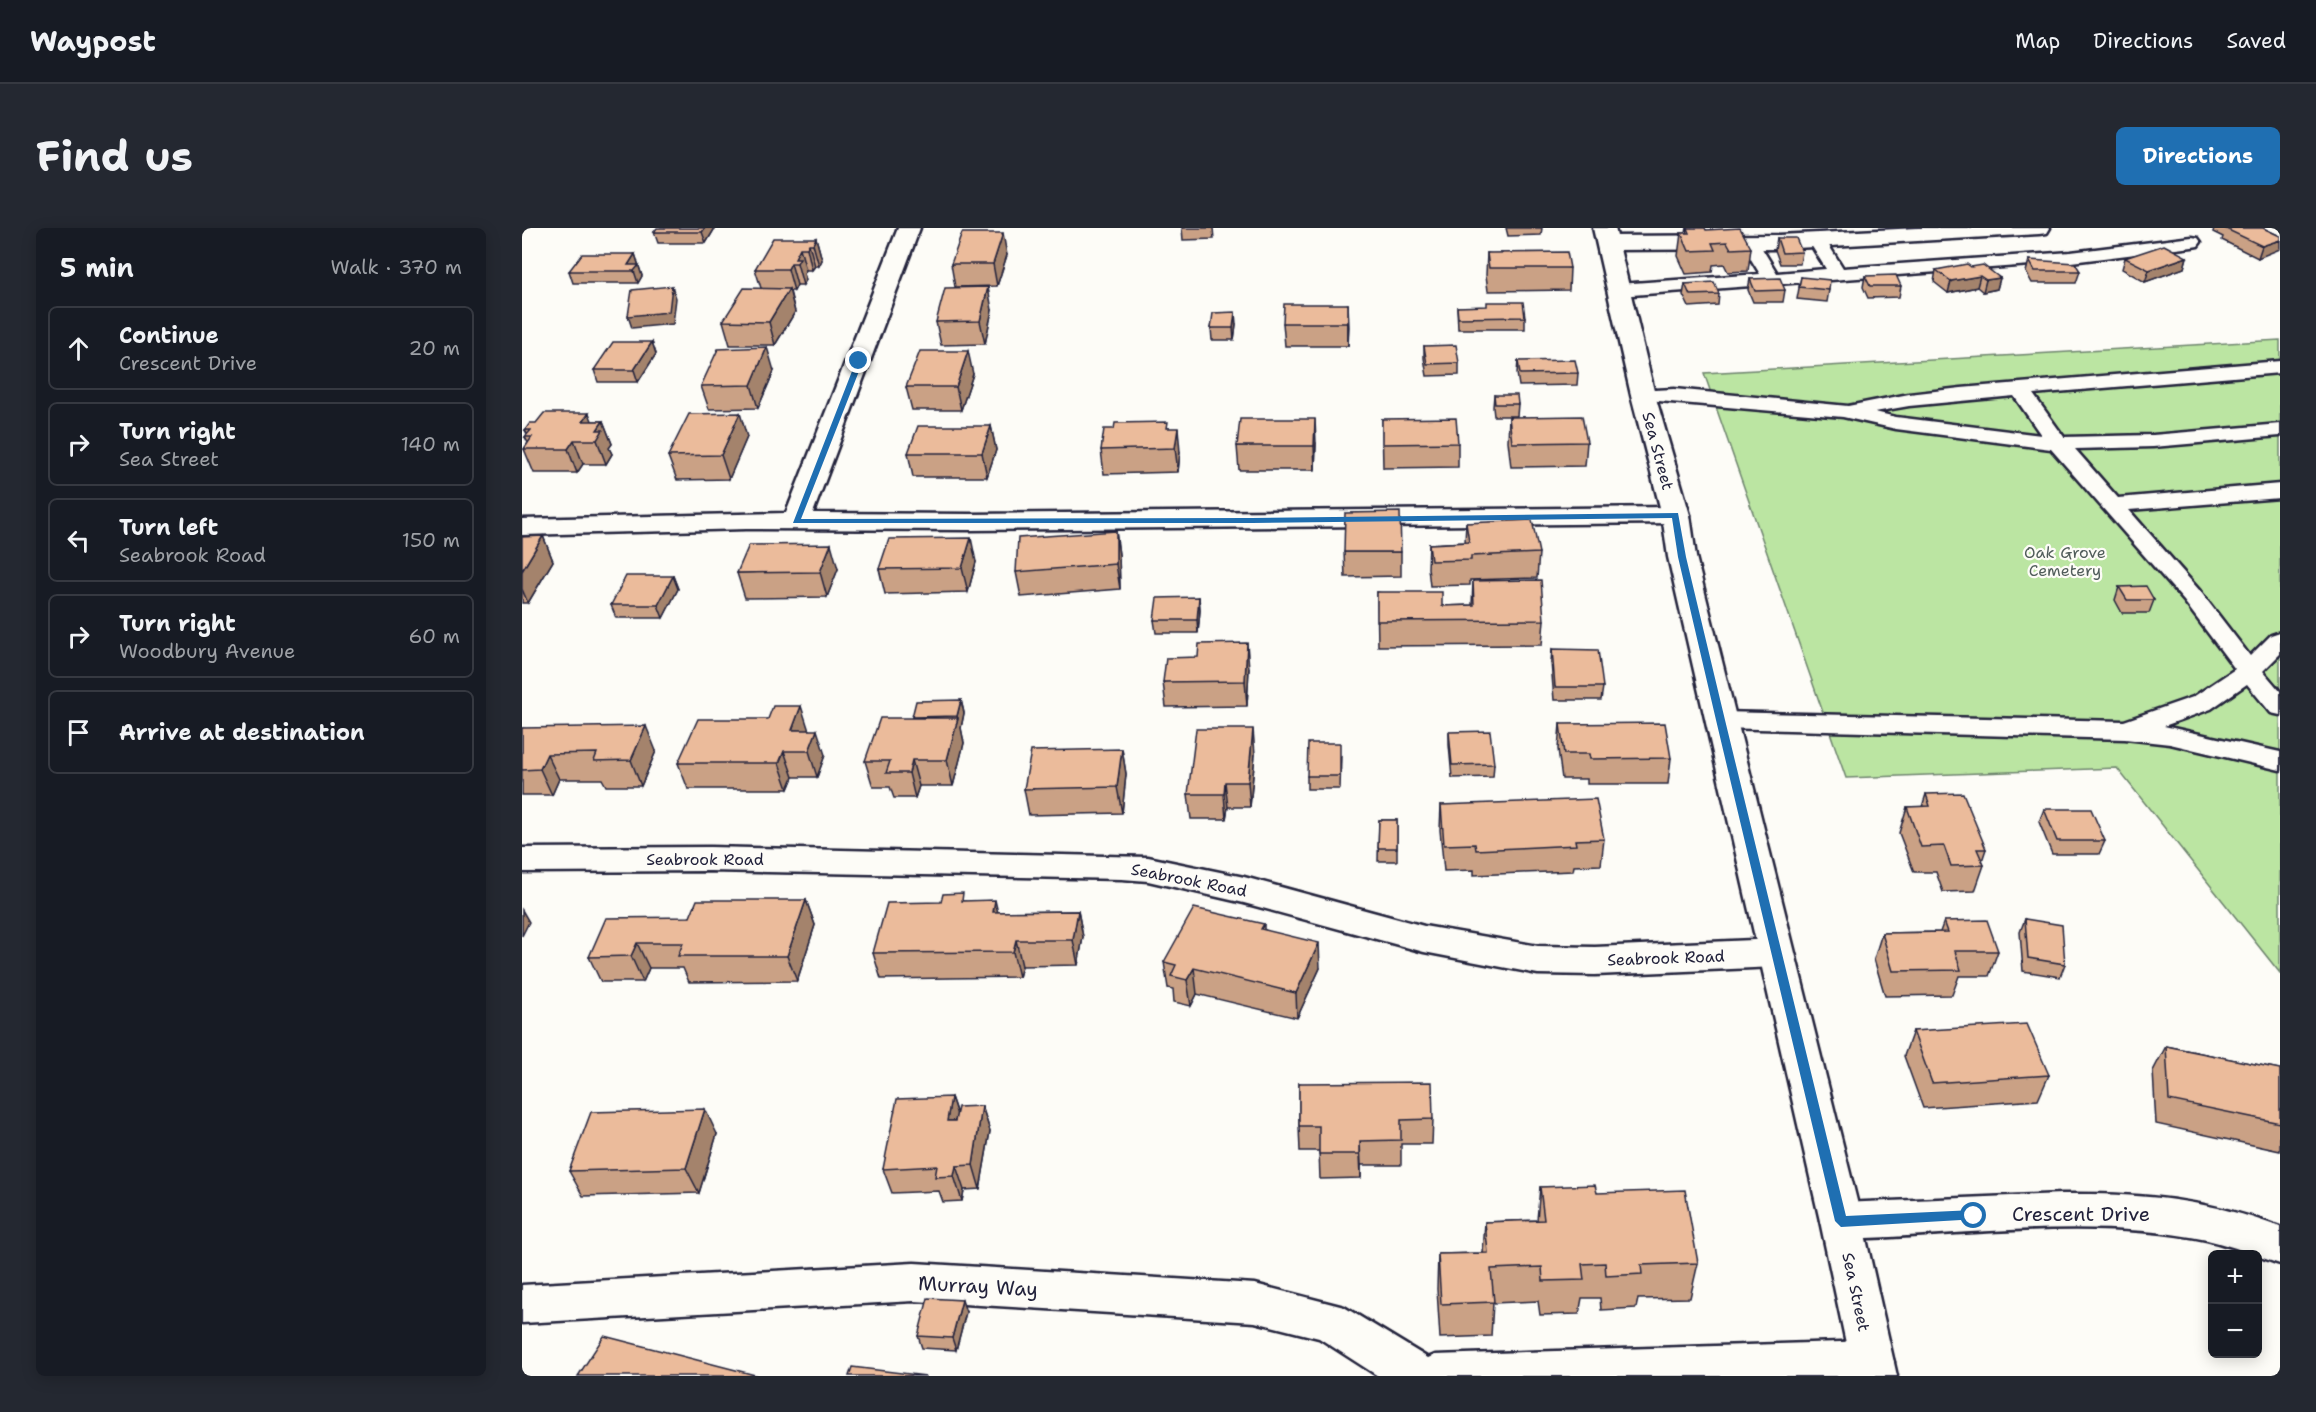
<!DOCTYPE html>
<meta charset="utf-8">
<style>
body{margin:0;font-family:"Shantell Sans",sans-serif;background:#242831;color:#f1f3f6}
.controls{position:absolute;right:18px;bottom:18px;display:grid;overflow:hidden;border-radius:9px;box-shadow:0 3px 15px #0003}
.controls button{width:54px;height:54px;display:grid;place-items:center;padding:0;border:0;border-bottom:2px solid #363941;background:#171b24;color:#f1f3f6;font:30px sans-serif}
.stop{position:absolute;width:18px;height:18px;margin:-14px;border:4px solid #1f6fb2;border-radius:50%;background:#fff}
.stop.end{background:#1f6fb2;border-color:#fff;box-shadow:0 2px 6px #0008}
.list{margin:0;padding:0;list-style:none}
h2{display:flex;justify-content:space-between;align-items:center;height:78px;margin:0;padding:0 24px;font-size:26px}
h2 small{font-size:20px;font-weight:400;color:#9ea1a6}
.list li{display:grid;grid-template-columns:39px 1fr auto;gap:18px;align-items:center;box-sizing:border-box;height:84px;margin:0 12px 12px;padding:0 12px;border:2px solid #363941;border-radius:9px}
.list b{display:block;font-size:22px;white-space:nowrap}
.list p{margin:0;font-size:20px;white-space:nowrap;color:#9ea1a6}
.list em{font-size:20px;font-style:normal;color:#9ea1a6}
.icon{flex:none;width:33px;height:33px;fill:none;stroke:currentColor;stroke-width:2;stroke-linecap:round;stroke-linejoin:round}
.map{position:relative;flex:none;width:1758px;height:1148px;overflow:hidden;border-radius:9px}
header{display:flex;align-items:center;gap:36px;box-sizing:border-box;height:84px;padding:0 30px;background:#171b24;border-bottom:2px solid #363941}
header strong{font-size:28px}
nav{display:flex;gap:33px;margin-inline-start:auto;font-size:21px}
.intro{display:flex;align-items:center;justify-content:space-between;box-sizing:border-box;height:144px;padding:0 36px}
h1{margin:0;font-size:42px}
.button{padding:15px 27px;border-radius:9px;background:#1f6fb2;color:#fff;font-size:21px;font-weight:700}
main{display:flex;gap:36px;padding:0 36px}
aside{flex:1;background:#171b24;border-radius:9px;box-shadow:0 3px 15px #0003}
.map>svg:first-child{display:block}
.green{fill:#bbe5a2;stroke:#6e846e;stroke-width:1.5}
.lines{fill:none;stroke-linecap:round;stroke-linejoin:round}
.lane-casing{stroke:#22223b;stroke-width:5}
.street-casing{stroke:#22223b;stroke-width:5}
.secondary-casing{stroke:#22223b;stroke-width:5}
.lane{fill:#fdfcf7;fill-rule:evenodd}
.street{fill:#fdfcf7;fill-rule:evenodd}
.secondary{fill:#fdfcf7;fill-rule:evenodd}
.wall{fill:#caa185;stroke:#22223b;stroke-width:1.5}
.shaded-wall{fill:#a4836c;stroke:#22223b;stroke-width:1.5}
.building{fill:#ebbb9b;stroke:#22223b;stroke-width:1.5}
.route{fill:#1f6fb2}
.labels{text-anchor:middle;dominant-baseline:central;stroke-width:4.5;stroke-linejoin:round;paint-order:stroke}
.street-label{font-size:16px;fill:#22223b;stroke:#fdfcf7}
.park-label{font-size:16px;fill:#505c5a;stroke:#fdfcf7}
.near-street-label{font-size:20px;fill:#22223b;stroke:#fdfcf7}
</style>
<header>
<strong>Waypost</strong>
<nav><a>Map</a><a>Directions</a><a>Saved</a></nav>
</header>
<div class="intro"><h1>Find us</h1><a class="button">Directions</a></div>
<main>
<aside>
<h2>5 min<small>Walk · 370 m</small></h2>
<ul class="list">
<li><svg class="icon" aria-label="ahead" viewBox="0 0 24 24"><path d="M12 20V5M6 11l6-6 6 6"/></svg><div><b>Continue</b><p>Crescent Drive</p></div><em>20 m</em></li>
<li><svg class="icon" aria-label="right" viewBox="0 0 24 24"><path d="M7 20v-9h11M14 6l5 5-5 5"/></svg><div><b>Turn right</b><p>Sea Street</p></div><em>140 m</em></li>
<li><svg class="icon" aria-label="left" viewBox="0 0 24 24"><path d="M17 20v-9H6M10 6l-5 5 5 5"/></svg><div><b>Turn left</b><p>Seabrook Road</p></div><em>150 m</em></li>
<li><svg class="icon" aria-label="right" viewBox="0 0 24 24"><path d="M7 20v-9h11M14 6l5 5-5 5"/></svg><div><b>Turn right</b><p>Woodbury Avenue</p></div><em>60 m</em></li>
<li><svg class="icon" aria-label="arrive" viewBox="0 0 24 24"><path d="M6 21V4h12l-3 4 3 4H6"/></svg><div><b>Arrive at destination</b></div></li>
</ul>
</aside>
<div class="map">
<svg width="1758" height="1148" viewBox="0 0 1758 1148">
<rect width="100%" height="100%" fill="#fdfcf7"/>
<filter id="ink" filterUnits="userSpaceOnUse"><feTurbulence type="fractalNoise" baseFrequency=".0167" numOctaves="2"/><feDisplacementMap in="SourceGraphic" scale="12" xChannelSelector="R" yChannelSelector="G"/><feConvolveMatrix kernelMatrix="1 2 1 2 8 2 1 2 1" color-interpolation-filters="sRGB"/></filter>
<g filter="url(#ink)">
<path class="green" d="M1758 112V745L1595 540 1324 550 1182 145Z"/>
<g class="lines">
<g class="lane-casing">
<path id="lane" d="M1295 7 1301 8 1321 40 1549 24 1670 9 1676 10 1679 14 1676 18 1670 19 1549 34 1097 68 1090 66 1088 62 1090 58 1097 56 1238 46 1218 13 1221 9H1233L1255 45 1304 41 1286 12 1289 8Z
M1758 133V145L1511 166 1542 209 1631 207 1758 196V208L1631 219 1553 221 1596 270 1758 256V270L1607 282 1678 363 1728 428 1749 407 1758 404V426L1741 443 1758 463V487L1749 485 1725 456 1689 481 1642 498 1758 524V542L1648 516 1603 511 1198 500 1189 498 1185 492 1189 486 1198 484 1602 493 1671 469 1713 441 1662 373 1529 221 1374 201 1321 189 1114 171 1111 167 1114 163 1152 161 1326 178 1387 166 1439 160ZM1492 168 1519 207 1374 189 1353 184 1387 178Z"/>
</g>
<g class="street-casing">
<path id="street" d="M376 0H398L291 285 448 286 1154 279 1164 281 1168 287 1164 293 1154 295 448 302 224 301 0 307V291L264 285Z
M1396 0H1528L1525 5 1517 6 1257 21 1086 22 1078 20 1075 15 1078 10 1086 8 1257 7Z
M188 619 626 629 722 649 902 698 1016 718 1073 719 1254 711 1267 715 1272 725 1267 735 1254 739 1073 747 1016 746 902 724 722 675 626 653 600 651 188 643 0 644V620Z
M1540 966C1618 965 1685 971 1758 999V1036C1734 1028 1712 1018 1685 1012 1567 988 1439 1008 1319 1011L1304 1006 1298 993 1304 980 1319 975Z
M392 1035 733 1056 822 1079 906 1130 913 1127 1350 1113 1366 1119 1372 1134 1366 1148H856L797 1110 733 1094 392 1073 0 1095V1057Z"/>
</g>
<g class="secondary-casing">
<path id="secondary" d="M1071 0H1093L1133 167 1168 287 1174 329 1340 993 1375 1148H1331L1298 993 1146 329 1140 287 1109 167Z"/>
</g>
<use href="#lane" class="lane"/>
<use href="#street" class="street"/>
<use href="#secondary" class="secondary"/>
</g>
<path class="wall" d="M193 0 184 15H136L132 4Z
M660 0H691L692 11 661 12Z
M984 0H1020L1019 7 986 8Z
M1165 0 1184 2 1229 20 1226 43 1206 44 1202 36 1191 37 1190 44 1164 46 1156 28 1159 5H1164Z
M1692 0H1741L1758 8 1736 30 1700 12 1701 9 1691 4Z
M294 10 300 32 297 38H293L290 42H284L282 46 284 52 281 57H275L272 63H268L273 84 253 117H208L201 93 239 60 233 41Z
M1255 10 1280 24 1278 36H1258L1253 22Z
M965 25 1048 40 1047 62 966 63 964 47Z
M113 26 120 48 116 55H51L47 43Z
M485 27 475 58 433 59 429 36Z
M1665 29 1662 40 1623 54 1600 41 1603 30Z
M1507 32 1558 43 1554 55H1510L1504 44Z
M1449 39 1478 50 1475 61 1461 64 1455 59 1426 65 1412 54 1414 42Z
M1343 48 1379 58 1377 69 1346 70 1341 59Z
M1279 49 1307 62 1305 74 1275 71Z
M1228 51 1263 62 1261 74H1231L1226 62Z
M1163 56 1197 66 1196 77 1167 79 1161 67Z
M826 76V118H763L761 95Z
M935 79 1003 89V101H936Z
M470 82 463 116 419 117 414 94Z
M714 96 712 112H690L689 100Z
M130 114 134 126 116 154H76L72 142Z
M902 118 937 135V147L905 148 902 130Z
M996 133 1056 145 1055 157 997 158 995 145Z
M252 143 236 180 187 181 179 158Z
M451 146 439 182H390L384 159Z
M972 167 996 176 995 188H972L971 179Z
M987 189 1065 214 1063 238 989 239 986 213Z
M860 191 936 215V239L861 240Z
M70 193H81L90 216 87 220 90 226 84 236H61L55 245H12L2 221 6 215 3 209 5 206 3 202Z
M469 198 474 222 465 249H391L386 225Z
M647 200 658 224 656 244 582 246 579 222Z
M225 209 207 251 155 252 146 228Z
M794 215 793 242H717L715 218Z
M944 295 1017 325 1015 350 948 352V357L908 358 906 340 907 316 943 314Z
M594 303 597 327 598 361 499 369 494 344Z
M21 308 31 333 6 375H0V309Z
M822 324H879V348L823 349Z
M454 334 446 364 363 366 357 341Z
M316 341 305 369 223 370 215 345Z
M151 348 156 361 141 390H94L89 377Z
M951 353 1022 392 1020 417 856 418 855 364 920 378 950 377Z
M1597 359 1632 372 1627 385H1600L1593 372Z
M677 369 678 382 676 405H634L632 392Z
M1030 421 1081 459 1079 472H1032L1029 434Z
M727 440 725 478 644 479 641 454Z
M439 472 442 485 439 500 442 515 431 558H397L393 570H372L368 559H351L343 533 390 490V489Z
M1038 496 1149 530 1146 556H1065V551H1040L1036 521Z
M0 500 134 523 119 558H84L80 551H37L30 567H0Z
M287 502 303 527 295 549H271L266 561H166L156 535Z
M927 504 972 536 971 549 930 550 927 517Z
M600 521 604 546 600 585 507 587 502 561Z
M733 526 728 579H706L704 591H669L666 566Z
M819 528 818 561H785V548Z
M1404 566 1464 621 1460 633 1462 637 1453 663 1421 664 1414 644H1392L1377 605 1385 579H1400Z
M919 577 1082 611 1079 637 1052 638 1051 643 952 647V642L922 643 918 602Z
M1522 581 1583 613 1577 626H1530L1517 594Z
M857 592H875V633H856Z
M284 672 293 697 275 753 167 754 161 740H127L121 754H79L67 729 168 689Z
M443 673 476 684 556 683 561 709 556 737 500 738 497 749 359 751 351 725 419 674Z
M1503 691 1543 736 1538 749 1501 743 1498 704Z
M1422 693 1476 723 1467 748H1437L1430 767 1363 768 1352 731 1360 705 1418 704Z
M742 696V701L798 740 775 790 675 766 669 778 652 774 651 761 646 760 642 734Z
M1391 803 1527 847 1516 872 1401 880 1382 828Z
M1644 818 1758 841V923L1634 896 1631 843Z
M777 855 911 891 910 916H879V937H839V950L798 951 797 923H778L777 898Z
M429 869 435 886 460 878 468 903 458 961 442 962 440 973 421 974 417 963 370 965 361 941Z
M195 906 177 965 61 968 47 943Z
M1018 959 1075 965 1176 1035 1168 1070 1116 1071 1114 1080 1079 1082 1078 1070H1060L1057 1086 1018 1087 1016 1073 971 1075 969 1108 918 1110 915 1061 916 1026 961 1025 963 994 1015 992Z
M444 1084 434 1122 400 1120 396 1108Z"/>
<path class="shaded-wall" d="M183 0H193L184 15 180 4Z
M481 5 485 27 475 58 471 36Z
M294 10 300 32 297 38 291 16Z
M1758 12V21L1736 30 1740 18Z
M287 16 293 38 290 42 285 20Z
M278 20 284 42 282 46 284 52 281 57 275 35 273 30Z
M113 26 120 48 116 55 112 43 106 37Z
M1665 29 1662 40 1623 54 1627 42Z
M269 35 275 57 272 63 266 41Z
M1458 48 1455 59 1426 65 1429 53Z
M1478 50 1475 61 1461 64 1464 52Z
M150 58 154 70 151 96 110 100 106 88Z
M466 59 470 82 463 116 458 93Z
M267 61 273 84 253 117 247 94Z
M826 76 827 99 826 118Z
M713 84 714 96 712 112 711 100Z
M130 114 134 126 116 154 112 142Z
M245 119 252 143 236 180 229 157Z
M446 123 451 146 439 182 434 159Z
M67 185 76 208 61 193Z
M218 185 225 209 207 251 199 227Z
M793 191 794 215 793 242 792 218Z
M81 193 90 216 87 220 90 226 84 236 75 212V202Z
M469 198 474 222 465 249 460 225Z
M656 200 658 224 656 244 653 220Z
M52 212 61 236 55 245 46 221Z
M594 303 597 327 598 361 594 336Z
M21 308 31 333 6 375 0 361V343Z
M449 310 454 334 446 364 440 340Z
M309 316 316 341 305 369 298 344Z
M151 348 156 361 141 390 136 377Z
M677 369 678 382 676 405 675 392Z
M725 415 727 440 725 478 723 453Z
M439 472 442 485 439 500 442 515 431 558 425 532 436 491 435 488Z
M279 478 287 503 270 502Z
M124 498 134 523 119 558 109 532Z
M731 501 733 526 728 579 726 554Z
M295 502 303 527 295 549 287 523Z
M600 521 604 546 600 585 595 559Z
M262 523 271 549 266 561 257 535Z
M25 526 37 551 30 567 18 541Z
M390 532 397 558 393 570 387 545Z
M703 554 706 579 704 591 702 566Z
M284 672 293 697 275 753 265 728Z
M473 672 479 698 471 684Z
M0 682 7 694 0 708Z
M556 683 561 709 556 737 551 712Z
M494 712 500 738 497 749 491 724Z
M115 715 127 740 121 754 109 728Z
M797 715 798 740 775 790 774 765Z
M672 740 675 766 669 778 665 752Z
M429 869 437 893H425Z
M460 878 468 903 458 961 451 937Z
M183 881 195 906 177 965 164 940Z
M838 913 839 937V950L838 926Z
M434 938 442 962 440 973 432 948Z
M440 1072 444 1084 434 1122 430 1110Z"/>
<path class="building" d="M135 0H183L180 4H132Z
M1165 0H1183L1184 2 1218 0 1229 20 1209 21 1205 14 1190 15 1193 22 1167 23 1159 5H1167Z
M1706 0H1741L1758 8V12L1740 18 1704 1Z
M440 5H481L471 36H429Z
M251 10H294L291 16H287L285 20H278L273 30H278L275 35H269L266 41H233Z
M1255 10H1274L1280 24 1260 25Z
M1642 17 1665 29 1627 42 1603 30Z
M1045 24 1048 40H967L965 25Z
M60 26H113L106 37H117L112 43H47Z
M1507 32 1553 35 1558 43H1513Z
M1445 36 1449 39 1461 37 1478 50 1464 52 1458 48 1429 53 1414 42Z
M1374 47 1379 58H1348L1343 48Z
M1279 49 1308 52 1307 62 1277 59Z
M1258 50 1263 62 1233 63 1228 51Z
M1192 54 1197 66 1168 67 1163 56Z
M150 58 147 84 106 88 110 62Z
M466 59 458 93 414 94 423 60Z
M222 60 267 61 247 94 201 93Z
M965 74H1001L1003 89 936 90 935 79 965 78Z
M762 76H826V95H761Z
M713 84 711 100H689L691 85Z
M91 114H130L112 142H72Z
M934 117 937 135 905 136 902 118Z
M245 119 229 157 179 158 196 121Z
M398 123H446L434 159H384Z
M1053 132 1056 145 998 146 996 133Z
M972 167H995L996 176H973Z
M22 185H67L61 193H81L75 202H81L75 212H52L46 221H2L10 209H3L9 202H3L8 195H14Z
M218 185 199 227 146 228 167 186Z
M1060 188 1065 214 990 215 987 189Z
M934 190 936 215 860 216V191Z
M718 191H793L792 218H715Z
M646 194 645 200H656L653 220 579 222 582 201H592L593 195Z
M396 198H469L460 225H386Z
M878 284 879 324H822L823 285Z
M1010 292 1017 325 949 328V332L909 333 907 316 947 314 944 295Z
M594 303V336L494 344 496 310Z
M21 308 0 343V309Z
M449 310 440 340 357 341 367 311Z
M309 316 298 344 215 345 227 317Z
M104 348H151L136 377H89Z
M1019 352 1022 392 855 393V364H920V378L952 377 951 353Z
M1624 358 1632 372H1605L1597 359Z
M677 369 675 392H632L635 370Z
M725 415 723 453 641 454 644 430 676 429 677 416Z
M1030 421 1076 422 1081 459H1033Z
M439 472 435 488 390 489 394 473Z
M251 478H279L270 502H295L287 523H262L257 535H156L176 491H246Z
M358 490H436L425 532H390L387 545H364L368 533H343Z
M1143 495 1149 530 1068 531 1067 526H1042L1038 496Z
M124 498 109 532 72 533 75 525 25 526 18 541 0 542V500Z
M674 501H731L726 554H703L702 566H666Z
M968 503 972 536 930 537 927 504Z
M786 515H818V548H785Z
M600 521 595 559 502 561 509 523Z
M1441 565 1464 621H1455L1462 637 1429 638 1422 618 1399 619 1385 579 1408 578 1404 566Z
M1074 571 1082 611 1053 612 1054 617 954 622 953 616 922 617 919 577Z
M1522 581H1569L1583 613H1535Z
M857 592H875V620H856Z
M441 665 440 673 473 672 471 684 556 683 551 712H494L491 724 351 725 365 675 419 674 421 666Z
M175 672H284L265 728H156L161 715H115L109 728 67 729 84 690 168 689Z
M672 680 742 696 739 701 797 715 774 765 672 740 665 752 649 748 654 737 642 734Z
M1503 691 1540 697 1543 736 1506 730Z
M1465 692 1476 723H1433L1439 742 1371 743 1360 705 1426 704 1422 693Z
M1505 796 1527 847 1410 855 1391 803Z
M1644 818 1758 841V895L1647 872Z
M910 854 911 891 879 892V912L838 913V926H797V898H777V855Z
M429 869 425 893H433L436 879 460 878 451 937 434 938 432 948 413 949 415 938 361 941 375 871Z
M183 881 164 940 47 943 69 884Z
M1073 957 1075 965 1163 962 1176 1035 1119 1037 1120 1046 1084 1048 1083 1035 1060 1036 1062 1052 1021 1053 1020 1039 969 1041 972 1074 919 1076 916 1026 966 1025 963 994 1022 992 1018 959Z
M406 1070 440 1072 430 1110 396 1108Z
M82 1108 237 1148H56Z
M330 1139 404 1148H327Z"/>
</g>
<path class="route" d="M337 131 341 133 279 291 730 290 1156 285 1164 329 1203 492 1324 988 1452 982 1458 988 1456 991 1319 999 1313 993 1194 492 1156 329 1150 290 730 295H271L334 133Z"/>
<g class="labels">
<g class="street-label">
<text transform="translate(1136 223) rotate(75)">Sea Street</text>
<text x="183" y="631">Seabrook Road</text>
<text transform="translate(667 652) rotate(11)">Seabrook Road</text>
<text transform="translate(1144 730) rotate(-2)">Seabrook Road</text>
<text transform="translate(1334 1064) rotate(78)">Sea Street</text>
</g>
<g class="park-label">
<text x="1543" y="324">Oak Grove<tspan x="1543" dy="18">Cemetery</tspan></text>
</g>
<g class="near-street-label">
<text x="1559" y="986">Crescent Drive</text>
<text transform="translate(456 1058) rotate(3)">Murray Way</text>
</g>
</g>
</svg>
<div class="controls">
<button>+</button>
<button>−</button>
</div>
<div class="stop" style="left:1452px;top:988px"></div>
<div class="stop end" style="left:337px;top:133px"></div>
</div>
</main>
